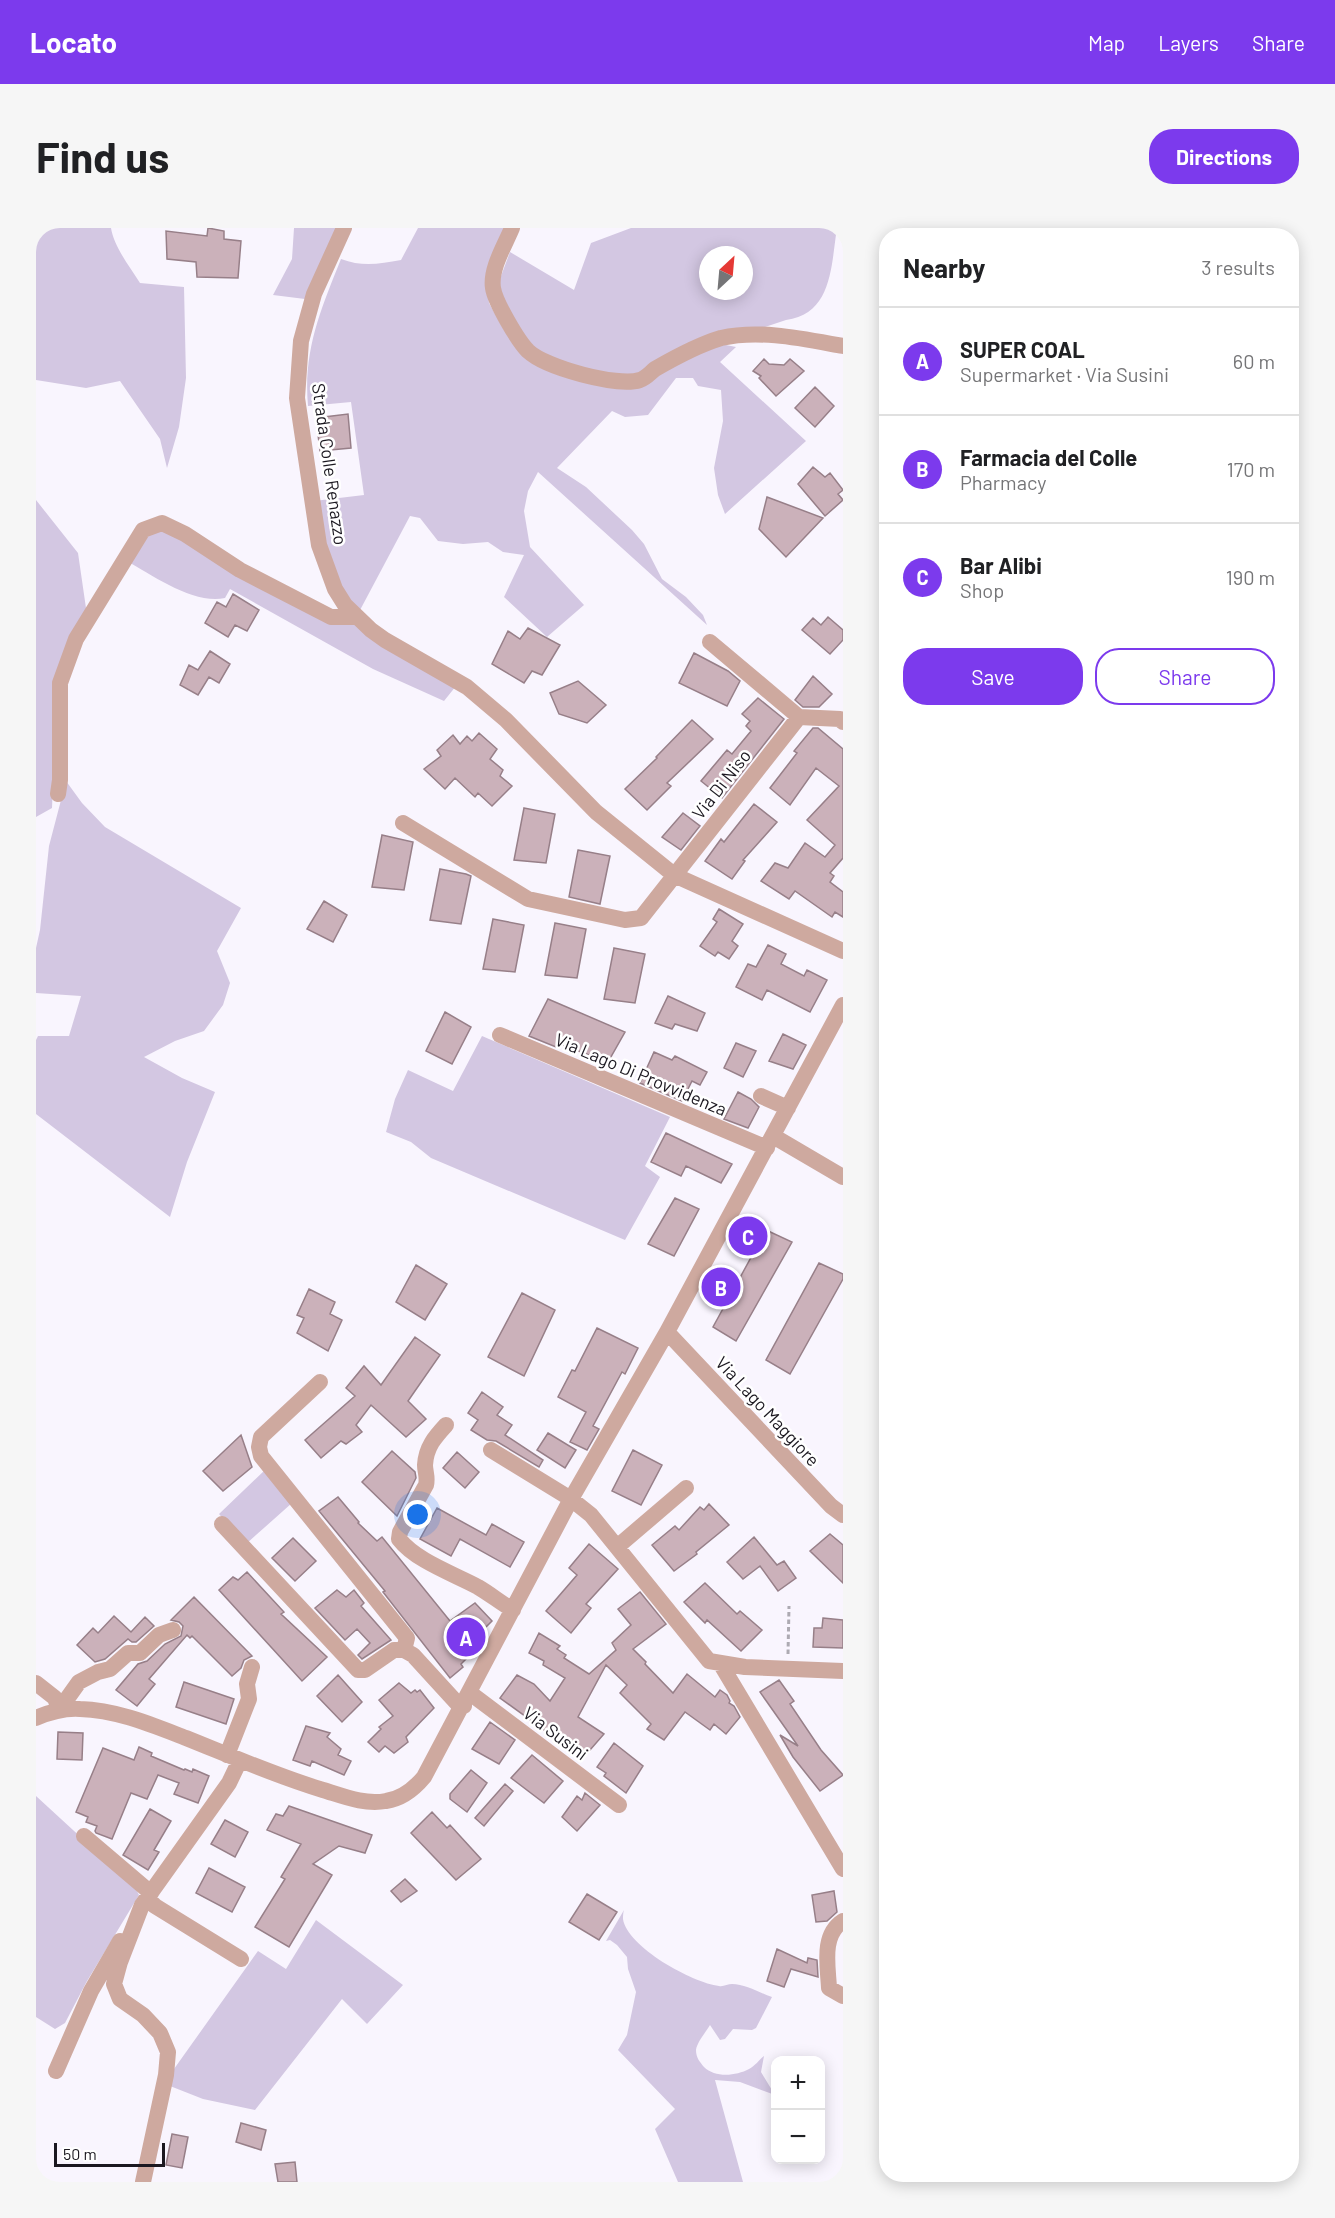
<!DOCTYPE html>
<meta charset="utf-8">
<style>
body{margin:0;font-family:Barlow,sans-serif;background:#f6f6f6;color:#202124}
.controls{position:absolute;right:18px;bottom:18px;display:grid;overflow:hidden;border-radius:12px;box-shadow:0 3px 15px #0003}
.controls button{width:54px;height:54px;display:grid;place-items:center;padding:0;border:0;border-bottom:2px solid #e0e0e0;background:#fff;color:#202124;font:30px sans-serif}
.compass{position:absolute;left:663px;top:18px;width:54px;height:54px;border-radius:50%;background:#fff;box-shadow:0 3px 15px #0003;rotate:26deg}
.scale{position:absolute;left:18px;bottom:15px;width:111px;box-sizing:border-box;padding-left:6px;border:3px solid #1b1820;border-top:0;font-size:16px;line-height:21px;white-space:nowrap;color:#1b1820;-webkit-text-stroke:4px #fff;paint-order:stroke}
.you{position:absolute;left:382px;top:1287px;width:21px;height:21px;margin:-15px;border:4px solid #fff;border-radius:50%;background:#1a73e8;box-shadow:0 0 0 9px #1a73e833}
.badge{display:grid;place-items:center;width:39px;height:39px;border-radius:50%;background:#7c3aed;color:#fff;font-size:20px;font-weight:700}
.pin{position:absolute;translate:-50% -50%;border:3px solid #fff;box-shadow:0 2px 6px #0006}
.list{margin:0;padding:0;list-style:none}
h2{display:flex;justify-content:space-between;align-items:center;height:78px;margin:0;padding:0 24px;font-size:26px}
h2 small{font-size:20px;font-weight:400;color:#757577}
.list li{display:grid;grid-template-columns:39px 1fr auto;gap:18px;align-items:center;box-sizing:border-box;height:108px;padding:0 24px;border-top:2px solid #e0e0e0}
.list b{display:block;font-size:22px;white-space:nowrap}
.list p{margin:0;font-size:20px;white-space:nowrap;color:#757577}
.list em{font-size:20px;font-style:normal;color:#757577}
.actions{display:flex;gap:12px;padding:18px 24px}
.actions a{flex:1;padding:14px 0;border:2px solid #7c3aed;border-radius:24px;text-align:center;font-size:21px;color:#7c3aed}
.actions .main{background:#7c3aed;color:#fff}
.map{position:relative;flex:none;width:807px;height:1954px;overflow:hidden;border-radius:24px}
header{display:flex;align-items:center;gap:36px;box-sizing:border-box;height:84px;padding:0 30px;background:#7c3aed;color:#fff}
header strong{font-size:28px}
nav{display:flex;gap:33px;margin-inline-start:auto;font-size:21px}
.intro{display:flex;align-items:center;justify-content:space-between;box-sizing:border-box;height:144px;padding:0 36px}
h1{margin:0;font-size:42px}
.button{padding:15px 27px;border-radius:24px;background:#7c3aed;color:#fff;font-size:21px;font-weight:700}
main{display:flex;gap:36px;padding:0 36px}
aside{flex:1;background:#fff;border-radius:24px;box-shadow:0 3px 15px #0003}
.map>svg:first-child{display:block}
.green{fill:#d3c7e2;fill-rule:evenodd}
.building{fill:#cbb1ba;stroke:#977f88;stroke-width:1.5}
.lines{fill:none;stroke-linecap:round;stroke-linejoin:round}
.path{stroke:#adaab2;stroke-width:3;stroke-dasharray:4.5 3;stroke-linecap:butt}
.minor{stroke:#cea99f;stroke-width:16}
.labels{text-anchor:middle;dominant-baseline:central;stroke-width:5;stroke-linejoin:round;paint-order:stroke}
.street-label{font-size:18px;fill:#1b1820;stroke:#fff}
</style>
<header>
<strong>Locato</strong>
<nav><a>Map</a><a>Layers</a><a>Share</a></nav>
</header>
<div class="intro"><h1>Find us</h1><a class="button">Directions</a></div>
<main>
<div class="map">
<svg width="807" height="1954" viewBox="0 0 807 1954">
<rect width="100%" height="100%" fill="#f9f5fe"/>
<path class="green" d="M0 0H75C78 19 94 39 104 55L148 59 150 150 143 199 131 240 124 211 84 153 50 160 0 152Z
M258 0H304L269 71 237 67 256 31Z
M382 0H471L451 54 453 75 468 102 462 56 474 24 538 62 555 15 595 0H801C795 36 797 86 750 92L680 115 700 119 684 134 770 213 689 286 682 267 678 240 687 193 685 162 662 158 657 150H640L612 187 589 189 576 183 521 240 550 259 596 302 608 316 626 351 650 369 667 387 671 397 502 244 492 263 488 283 494 319 548 377 511 409 468 369 488 327 467 324 452 314 427 316 402 313 384 290 374 288 323 384 299 353 278 273 328 267 315 174 272 178C267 122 285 81 305 31 326 39 343 36 365 32ZM672 27H708V63H672Z
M0 272 42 325 51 387 21 453 16 580 0 589Z
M125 296 316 393 420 458 408 473 337 441 194 361 189 370C159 377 117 348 91 333L108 303Z
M30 553 46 575 69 599 205 680 181 723 194 755 187 777 168 803 139 813 108 829 146 850 179 864 151 934 134 989 0 886V812L2 808H33L45 768 0 765V720L4 702 13 618Z
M446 808 634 889 609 938 624 949 589 1012 395 930 375 914 350 904 359 871 372 842 417 863Z
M229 1242 256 1275 210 1316 183 1286Z
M0 1568 99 1659 103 1667 51 1753 29 1795 19 1801 0 1789Z
M588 1682C587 1685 587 1688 587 1691 591 1719 657 1755 683 1758 687 1759 692 1756 696 1756 709 1756 724 1765 736 1769L720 1800 716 1802 697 1801 689 1811 684 1812 674 1797C670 1804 661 1814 660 1822 660 1830 664 1834 668 1839 679 1850 700 1848 713 1841 719 1838 723 1832 728 1828L725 1844 739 1867 704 1854 679 1852 707 1954H642L619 1901 639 1881 582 1822 591 1807 600 1764 592 1741 591 1729 581 1717 574 1712 570 1713Z
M280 1692 367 1757 331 1796 306 1771 219 1882 167 1871 134 1858 133 1848 222 1723 250 1741Z"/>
<path class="building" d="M172 0 188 3V11L205 13 202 50 161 49 160 34 131 31 130 3 171 8Z
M728 131 733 136 748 137 754 131 768 143 740 168 723 150 725 148 717 143Z
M779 159 798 178 779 199 759 180Z
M312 186 315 220 284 223 280 190Z
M777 239 789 249 794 245 807 262 802 266 807 272 789 288 762 256Z
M731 269 787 290 750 329 723 301Z
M197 366 223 382 211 403 199 397 192 409 169 395 181 374 190 379Z
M792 389 807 402V412L794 426 766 402 777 390 785 397Z
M492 400 524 417 506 447 496 443 488 455 456 436 472 403 484 411Z
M174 423 194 436 183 455 173 449 162 467 144 457 153 437 162 442Z
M658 425 692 443 704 453 691 478 643 455Z
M777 448 796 466 783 479H767L759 472Z
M542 453 570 477 551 495 523 486 514 465Z
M722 470 748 491 686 570 665 553 691 522 696 526 715 503 710 498 714 493 706 486Z
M656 492 677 511 631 555 635 558 611 582 589 561 621 530 620 529Z
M777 500H782L807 521V630L794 645 798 648 794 654 807 664V689L799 684 796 689 759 663 753 671 725 653 739 635 752 640 769 615 789 629 799 617 771 592 803 558 780 540 754 577 734 560 761 525 758 523Z
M443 505 461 521 454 531 467 542 464 548 476 558 456 578 442 565 439 569 419 550 409 561 388 541 405 528 401 522 417 507 424 516 431 508 436 513Z
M718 576 741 594 707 632 709 633 696 651 669 633 685 611 688 614Z
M488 580 519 586 510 635 478 632Z
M647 585 664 598 645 622 626 609Z
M346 607 377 614 368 662 336 659Z
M542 622 574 628 564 676 533 669Z
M404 641 430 646 435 648 425 696 394 692Z
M288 673 311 687 297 714 271 701Z
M683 681 707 696 696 713 702 718 693 731 682 724 679 728 664 718 681 694 677 691Z
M457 691 488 697 479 744 447 741Z
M519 695 550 701 541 750 509 747Z
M732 717 750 726 745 736 768 748 771 742 791 752 774 784 731 762 726 772 700 759 712 736 720 739Z
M578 720 609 726 599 775 568 771Z
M632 768 669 785 661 803 639 796 636 801 619 795Z
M512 771 589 804 572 834 521 815 520 819 493 808Z
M409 784 435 799 416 836 390 823Z
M747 806 770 817 757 841 733 833Z
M700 815 720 823 707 849 688 840Z
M618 824 636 832 639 828 671 844 664 857 656 853 646 873 604 855Z
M702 864 715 871 723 879 712 900 688 891Z
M630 905 696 936 685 955 650 938 645 948 615 934Z
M639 970 663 981 638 1028 612 1016Z
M730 1002 756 1014 700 1113 677 1099Z
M783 1035 807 1046V1051L754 1146 730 1132Z
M380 1037 411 1056 389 1092 360 1074Z
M273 1061 299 1074 294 1086 306 1092 292 1123 261 1105 268 1090 261 1087Z
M486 1065 519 1082 488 1148 452 1129Z
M561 1100 602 1120 589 1146 586 1144 557 1198 563 1201 551 1222 534 1214 550 1184 522 1169 536 1142 539 1143Z
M379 1109 404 1127 372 1173 390 1191 370 1209 335 1177 320 1197 326 1204 310 1216 305 1213 285 1230 269 1212 319 1168 310 1160 328 1138 345 1157Z
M446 1164 467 1179 461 1187 476 1197 469 1207 507 1232 503 1239 460 1213 451 1212 435 1202 442 1192 432 1185Z
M512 1205 540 1222 529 1240 501 1222Z
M205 1207 216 1239 187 1263 167 1243Z
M597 1222 626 1237 605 1277 576 1263Z
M356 1223 379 1244 380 1250 361 1288 326 1254Z
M421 1224 443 1244 429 1260 407 1240Z
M302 1269 323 1294 322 1295 341 1313 346 1309 414 1393 439 1375 456 1393 445 1404 446 1406 440 1413 441 1416 435 1422 436 1425 425 1436 427 1439 414 1450 347 1364 349 1363 283 1283Z
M673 1276 693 1297 660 1324 661 1326 638 1343 616 1317 639 1298 643 1302 664 1279 668 1282Z
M401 1280 450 1307 456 1296 488 1314 474 1339 424 1311 415 1328 384 1311Z
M794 1306 807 1317V1355L774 1323Z
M718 1309 741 1337 748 1333 760 1350 742 1363 724 1338 707 1351 691 1334Z
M257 1310 280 1333 259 1353 236 1330Z
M553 1316 582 1341 550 1376 555 1380 535 1405 510 1383 541 1347 533 1340Z
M211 1344 248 1384 245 1386 291 1429 266 1453 183 1362 197 1349 202 1352Z
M669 1355 701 1386 704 1383 726 1402 705 1423 671 1392 669 1395 648 1374Z
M301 1362 310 1369 318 1362 328 1375 325 1378 355 1412 326 1431 322 1427 334 1415 321 1401 309 1412 279 1380Z
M604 1364 630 1396 597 1421 610 1434 609 1436 637 1465 651 1446 679 1469 684 1462 691 1467 694 1473 693 1475 698 1478 704 1489 690 1506 678 1496 674 1502 649 1484 628 1512 611 1501 615 1496 584 1465 591 1457 570 1437 542 1489 568 1506 547 1530 464 1470 481 1447 498 1456 514 1473 529 1450 507 1437 508 1433 493 1425 503 1405 524 1418 521 1421 530 1427 528 1430 553 1446 580 1422 576 1415 595 1397 582 1381Z
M158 1369 216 1428 208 1432 205 1440 196 1448 156 1408 154 1410 151 1407 113 1451 119 1456 101 1478 80 1462 102 1436 111 1433 129 1416 145 1408 147 1398 143 1394 135 1392Z
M78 1388 95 1404 109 1389 118 1398 100 1414H96L92 1411 69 1431 59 1434 41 1417 57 1400 62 1405Z
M787 1390 807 1392V1420L777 1419 778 1400H786Z
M302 1447 326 1474 306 1494 281 1468Z
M743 1452 758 1473 754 1476 785 1522 807 1547 784 1563 757 1529 744 1507 762 1518 724 1464Z
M148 1454 198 1471 190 1496 140 1479Z
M363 1455 375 1465 379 1462 381 1464 384 1462 398 1480 370 1509 372 1514 358 1525 349 1518 343 1524 332 1514 345 1501 343 1499 357 1488 343 1472Z
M454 1494 479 1512 463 1536 436 1521Z
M270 1498 294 1505 291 1509 305 1521 302 1527 315 1533 308 1547 276 1533 274 1538 257 1532Z
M22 1504 47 1505 46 1532 21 1531Z
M578 1515 607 1538 590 1565 568 1548 570 1545 561 1539Z
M103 1519 116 1525 115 1528 148 1542 149 1541 156 1544 157 1541 173 1548 162 1575 138 1566 143 1555 122 1547 111 1571 95 1565 76 1611 60 1605 59 1603 61 1598 50 1594 52 1589 40 1584 67 1520 98 1532Z
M496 1527 527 1553 508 1575 475 1550Z
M435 1542 451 1555 431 1584 414 1571V1566Z
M469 1556 477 1563 448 1598 439 1590Z
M549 1565 564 1577 541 1603 526 1589 541 1568 546 1572Z
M253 1578 336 1607 329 1625 303 1618 277 1636 296 1647 253 1719 219 1699 249 1651 245 1649 265 1616 231 1602 240 1586 247 1588Z
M114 1581 135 1593 118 1622 123 1624 112 1642 87 1627Z
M396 1584 411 1600 414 1597 445 1631 420 1652 375 1605Z
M189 1592 212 1604 199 1629 175 1616Z
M173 1640 209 1659 196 1684 160 1665Z
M369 1651 381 1663 365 1674 355 1663Z
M798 1663 801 1684 791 1693 780 1694 776 1667Z
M551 1666 581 1684 563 1712 533 1694Z
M741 1721 771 1735 772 1730 781 1732 782 1749 755 1741 748 1759 731 1753Z
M205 1895 230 1902 225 1922 200 1914Z
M136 1906 152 1909 146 1940 130 1937Z
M259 1934 261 1954H242L239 1936Z"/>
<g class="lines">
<path class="path" d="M752 1426 753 1378"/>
<path class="minor" d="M308 0 278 66 265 113 261 170 283 317 299 361 309 377 335 402 349 412 431 459 470 492 560 584 627 638 638 647 807 723
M476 0C469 17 454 41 457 60 459 74 482 113 492 123 510 140 581 159 604 152 610 150 615 144 619 141 638 130 665 116 685 110 724 101 768 111 807 118
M763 489 804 491 807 494
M22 566 24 552V455L40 411 107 302 126 295 149 306 204 342 295 389H321
M367 595 492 671 589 692 605 690 763 489 674 414
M464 807 731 920
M725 868 752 880
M737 908 807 949
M631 1104 795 1278 807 1287
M284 1154 225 1209 223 1219 225 1228 371 1410 368 1422
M410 1197C399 1209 390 1219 389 1237 389 1244 392 1249 390 1257L364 1304 363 1311C380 1333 418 1346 442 1359 454 1366 465 1375 477 1382
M455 1222 535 1271 555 1287 673 1433 709 1439 807 1443
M186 1296 322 1442H329L358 1422H368L377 1427 420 1474 428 1478
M581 1319 650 1260
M684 1435 807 1641
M0 1455 19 1470 23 1482
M434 1465 583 1577
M23 1482 43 1454 62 1444 74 1441 92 1425H104L123 1407 137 1402
M0 1490C14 1484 29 1480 44 1481 81 1482 116 1497 150 1510 195 1528 240 1548 287 1562 307 1568 328 1577 350 1573 365 1571 378 1561 388 1549L535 1271 631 1104 807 777
M191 1527 213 1471 211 1456 216 1439
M48 1608 115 1665
M111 1670 119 1678 205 1731
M807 1693C785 1707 792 1738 793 1760L807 1768
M20 1843 55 1763 84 1713
M107 1954 130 1847 132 1824 124 1805 107 1787 84 1771 78 1756 84 1734 106 1677 193 1555 204 1532"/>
</g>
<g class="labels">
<g class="street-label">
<text transform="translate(294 236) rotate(82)">Strada Colle Renazzo</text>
<text transform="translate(685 556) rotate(-52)">Via Di Niso</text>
<text transform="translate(605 846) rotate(23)">Via Lago Di Provvidenza</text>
<text transform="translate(732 1183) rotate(47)">Via Lago Maggiore</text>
<text transform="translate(520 1505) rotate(37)">Via Susini</text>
</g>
</g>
</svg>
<div class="controls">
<button>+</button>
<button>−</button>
</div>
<svg class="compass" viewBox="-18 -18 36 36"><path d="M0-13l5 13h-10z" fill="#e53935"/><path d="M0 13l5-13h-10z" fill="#757577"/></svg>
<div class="scale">50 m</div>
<div class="you"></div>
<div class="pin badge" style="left:430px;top:1409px">A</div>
<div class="pin badge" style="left:685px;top:1059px">B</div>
<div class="pin badge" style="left:712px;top:1008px">C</div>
</div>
<aside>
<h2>Nearby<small>3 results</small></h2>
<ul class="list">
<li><span class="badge">A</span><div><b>SUPER COAL</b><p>Supermarket · Via Susini</p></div><em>60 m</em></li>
<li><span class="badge">B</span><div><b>Farmacia del Colle</b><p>Pharmacy</p></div><em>170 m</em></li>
<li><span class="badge">C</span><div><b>Bar Alibi</b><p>Shop</p></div><em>190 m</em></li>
</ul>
<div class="actions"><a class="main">Save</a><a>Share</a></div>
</aside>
</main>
